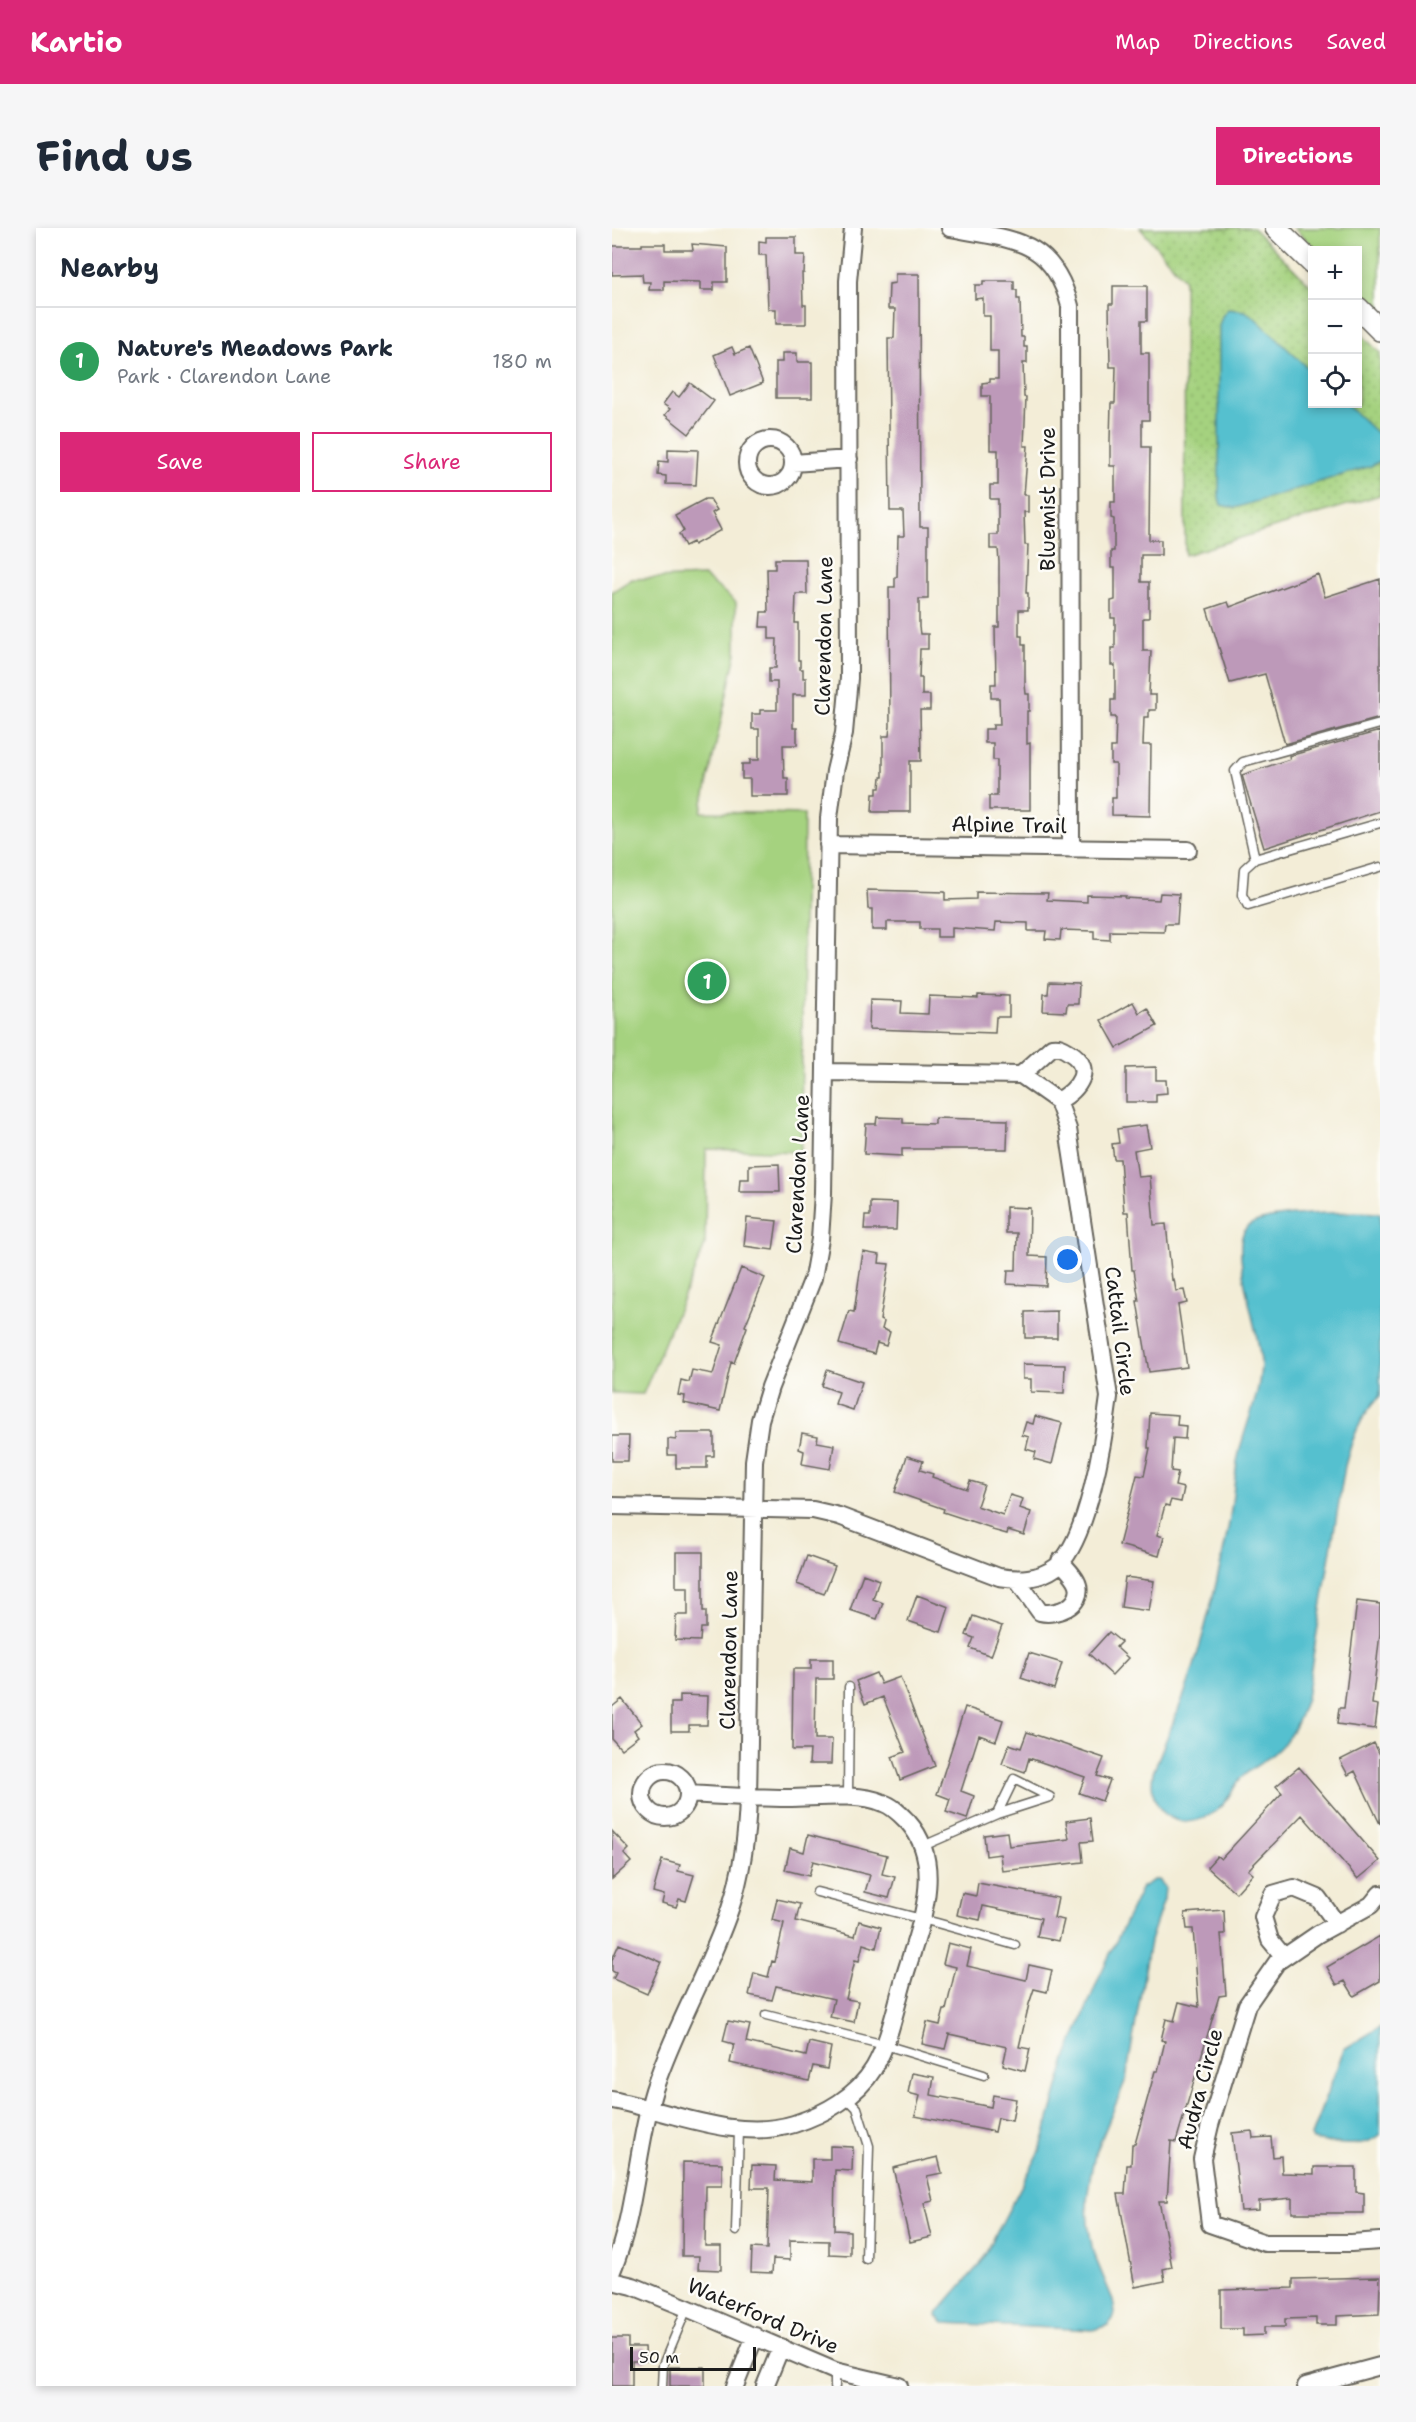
<!DOCTYPE html>
<meta charset="utf-8">
<style>
body{margin:0;font-family:"Shantell Sans",sans-serif;background:#f6f6f7;color:#1f2937}
.controls{position:absolute;right:18px;top:18px;display:grid;overflow:hidden;border-radius:0px;box-shadow:0 3px 9px #0003}
.controls button{width:54px;height:54px;display:grid;place-items:center;padding:0;border:0;border-bottom:2px solid #e0e1e3;background:#fff;color:#1f2937;font:30px sans-serif}
.scale{position:absolute;left:18px;bottom:15px;width:126px;box-sizing:border-box;padding-left:6px;border:3px solid #1c1c1c;border-top:0;font-size:16px;line-height:21px;white-space:nowrap;color:#1c1c1c;-webkit-text-stroke:4px #fdfcf7;paint-order:stroke}
.you{position:absolute;left:456px;top:1032px;width:21px;height:21px;margin:-15px;border:4px solid #fff;border-radius:50%;background:#1a73e8;box-shadow:0 0 0 9px #1a73e833}
.badge{display:grid;place-items:center;width:39px;height:39px;border-radius:50%;background:#db2777;color:#fff;font-size:20px;font-weight:700}
.pin{position:absolute;translate:-50% -50%;border:3px solid #fff;box-shadow:0 2px 6px #0006}
.list{margin:0;padding:0;list-style:none}
h2{display:flex;justify-content:space-between;align-items:center;height:78px;margin:0;padding:0 24px;font-size:26px}
h2 small{font-size:20px;font-weight:400;color:#747a83}
.list li{display:grid;grid-template-columns:39px 1fr auto;gap:18px;align-items:center;box-sizing:border-box;height:108px;padding:0 24px;border-top:2px solid #e0e1e3}
.list b{display:block;font-size:22px;white-space:nowrap}
.list p{margin:0;font-size:20px;white-space:nowrap;color:#747a83}
.list em{font-size:20px;font-style:normal;color:#747a83}
.actions{display:flex;gap:12px;padding:18px 24px}
.actions a{flex:1;padding:14px 0;border:2px solid #db2777;border-radius:0px;text-align:center;font-size:21px;color:#db2777}
.actions .main{background:#db2777;color:#fff}
.icon{flex:none;width:33px;height:33px;fill:none;stroke:currentColor;stroke-width:2;stroke-linecap:round;stroke-linejoin:round}
.map{position:relative;flex:none;width:768px;height:2158px;overflow:hidden;border-radius:0px}
header{display:flex;align-items:center;gap:36px;box-sizing:border-box;height:84px;padding:0 30px;background:#db2777;color:#fff}
header strong{font-size:28px}
nav{display:flex;gap:33px;margin-inline-start:auto;font-size:21px}
.intro{display:flex;align-items:center;justify-content:space-between;box-sizing:border-box;height:144px;padding:0 36px}
h1{margin:0;font-size:42px}
.button{padding:15px 27px;border-radius:0px;background:#db2777;color:#fff;font-size:21px;font-weight:700}
main{display:flex;gap:36px;padding:0 36px}
aside{flex:1;background:#fff;border-radius:0px;box-shadow:0 3px 9px #0003}
.map>svg:first-child{display:block}
.grass{fill:url(#grass-dots);stroke:#60774e;stroke-width:1.5}
.park{fill:#a5d27f;stroke:#60774e;stroke-width:1.5}
.water{fill:#54c0cf;stroke:#386e76;stroke-width:1.5}
.building{fill:#bd99b9}
.lines{fill:none;stroke-linecap:round;stroke-linejoin:round}
.service-casing{stroke:#67655d;stroke-width:11}
.minor-casing{stroke:#67655d;stroke-width:20}
.tertiary-casing{stroke:#67655d;stroke-width:24}
.service{stroke:#fff;stroke-width:8}
.minor{stroke:#fff;stroke-width:16}
.tertiary{stroke:#fff;stroke-width:21}
.labels{text-anchor:middle;dominant-baseline:central;stroke-width:5;stroke-linejoin:round;paint-order:stroke}
.street-label{font-size:21px;fill:#1c1c1c;stroke:#fdfcf7}
</style>
<header>
<strong>Kartio</strong>
<nav><a>Map</a><a>Directions</a><a>Saved</a></nav>
</header>
<div class="intro"><h1>Find us</h1><a class="button">Directions</a></div>
<main>
<aside>
<h2>Nearby<small></small></h2>
<ul class="list">
<li><span class="badge" style="background:#2e9e5b">1</span><div><b>Nature's Meadows Park</b><p>Park · Clarendon Lane</p></div><em>180 m</em></li>
</ul>
<div class="actions"><a class="main">Save</a><a>Share</a></div>
</aside>
<div class="map">
<svg width="768" height="2158" viewBox="0 0 768 2158">
<defs>
<pattern id="grass-dots" width="8" height="8" patternUnits="userSpaceOnUse" patternTransform="scale(1.5)"><rect width="8" height="8" fill="#a5d27f"/><path d="M2 2h.1M6 6h.1" fill="none" stroke="#8db46d" stroke-width="1.8" stroke-linecap="round"/></pattern>
</defs>
<rect width="100%" height="100%" fill="#fdfcf7"/>
<filter id="ink" filterUnits="userSpaceOnUse"><feTurbulence type="fractalNoise" baseFrequency=".0167" numOctaves="2"/><feDisplacementMap in="SourceGraphic" scale="12" xChannelSelector="R" yChannelSelector="G"/><feConvolveMatrix kernelMatrix="1 2 1 2 8 2 1 2 1" color-interpolation-filters="sRGB"/></filter>
<filter id="wash" filterUnits="userSpaceOnUse"><feTurbulence type="fractalNoise" baseFrequency=".008" numOctaves="4" result="noise"/><feDisplacementMap in="SourceGraphic" scale="24" xChannelSelector="R" yChannelSelector="G"/><feGaussianBlur stdDeviation="1.35" result="paint"/><feColorMatrix in="noise" values="0 0 0 0 0 0 0 0 0 0 0 0 0 0 0 0 0 1.4 0 .05"/><feComposite in="paint" operator="in"/></filter>
<g filter="url(#wash)">
<rect width="100%" height="100%" fill="#f3edd7"/>
<path class="grass" d="M528 0H641L700 59V176H746V103L768 125V267L573 327 572 51Z"/>
<path class="park" d="M682 0H768V85L746 63V22H705Z
M92 348 124 374V425L89 584 192 586 189 924 94 921 93 1017 31 1166 0 1165V364L20 351Z"/>
<path class="water" d="M616 81 633 83 642 89 700 144V176H734L767 207 768 233 759 238 623 280 609 277 607 270V98L610 88Z
M742 984 768 985V1168C748 1188 740 1211 733 1238L694 1470C687 1491 680 1510 662 1525 652 1534 639 1540 629 1550 620 1560 616 1575 604 1583 570 1608 534 1586 541 1545 554 1510 571 1474 582 1438 595 1394 607 1347 616 1301 620 1279 622 1256 625 1234 631 1201 648 1170 649 1136 649 1106 615 1019 635 999 648 985 721 985 742 984Z
M542 1652H547L553 1659 552 1671 538 1713 514 1851 483 1927 478 1950 475 1973 476 1996 481 2024 501 2072 503 2085 501 2091 496 2097 481 2102 332 2095 325 2088 326 2084 368 2036 428 1923 454 1831 487 1749 530 1659Z
M768 1799V1907C750 1922 722 1915 701 1912L699 1908 732 1821Z"/>
<g id="blocks">
<path class="building" d="M154 9H184V27H193L192 45H190L191 77H194V96H164V81H156L154 27H147V13L154 14Z
M30 16H53V22H81L80 16 115 19V54H102V62H88V54L52 53V62H37L38 54H31L30 46 0 47V18H30Z
M283 46H307L308 299H316V371H307V399L308 406H316V421H308L307 450H310V467H318V482H308L309 533H298V584H260L261 566H265V560H268L269 549H271V508H277L278 498 277 359H283V349H285L286 308H292L291 283H278L276 110H282L283 81H276L277 56 283 55Z
M371 53H402V62H405V71H408L409 109H412V119H415V135H411L412 169H414L412 218H416L412 267H416V284H412L413 317H416L414 365H416V382H407V408H410V417H413V456L414 466H417V483H415V516L418 515V582H377V568H385V532H381V515H373V501H381V497H388L387 470H379V456H384L383 399H387V334L386 321H378V307H386V271H378V257H386V222H378V168H370V155L378 154V151H386V123H378V88H371V70L363 71V57H371Z
M501 58H535V93H529V125H537V192H530V219H538L537 312H549V327H529V354H537V390H531V423H539L537 467H544V482H537V489H532L531 517H539L538 588 500 587V570H504V536H499V519H503L504 489H499V472H503V437H499V420H503V390H499V373L503 372V340H499V323H502V291L499 290V274H503V238H498V213L499 175H503L504 139H498L497 76H501Z
M120 119 123 126 137 120 151 155 118 168 102 127Z
M170 125H185V134H200V170H164V134H170Z
M78 155 102 173 77 206 53 187 58 181 51 176 60 164 67 169Z
M56 221 86 222 84 257 54 256V248L46 247 47 233 56 234Z
M93 271H98L105 282 100 285 109 302 82 317 81 314 73 318 67 306 72 303 63 287Z
M163 331H194L195 366H184L183 395H186V432H188V441H191V450H194V467H181V500H185V517H171L172 550H176V568H138V551H130V536H138V532H147V501H140V486H148V482H165V454H157V440H164L165 411H157V399H148L149 384H156L155 341H163Z
M706 346 713 369 768 351V490L673 516 653 446 618 455 595 381 616 374 618 379Z
M768 503V583L652 620 630 547 678 531 677 528Z
M255 662 333 664V672L364 671V664L436 665 435 672 475 674V667L514 668 513 670 547 672 548 665 567 666 565 696H553L552 704 498 703V712L482 711V703L449 702 448 712 433 711 434 703H416V695L384 694 383 703 340 700V709H325V701H308V694H275V702H260V681H256Z
M437 754 467 755 466 776H455L454 784 431 783 432 766H436Z
M366 767 397 768V789H384L383 805 257 801 258 772 290 773 289 785 316 786 317 768 366 770Z
M521 774 527 785 535 780 545 798 505 820 489 792Z
M544 839V852H554L555 865 544 866V874H514V840Z
M265 889 291 890V895L323 896V890L396 892 395 921H290V928L252 926 254 896H264Z
M534 897 538 919 522 922 526 949 538 948 542 997 554 996 560 1052 562 1051 564 1063 572 1062 575 1075 566 1077 575 1139 537 1144 525 1073H527L522 1042H520L516 984H512L508 931H502L500 916 507 915 505 901Z
M167 936 168 964H127L128 951H137V937Z
M258 974 285 975 284 1002H252L253 988H258Z
M394 979 418 980 417 1028 435 1029 434 1058 395 1056 396 1042H404L405 1005H394Z
M135 990 165 993 161 1022 132 1018Z
M251 1024 268 1027 267 1035 277 1036 268 1092 272 1094 270 1101 278 1104 274 1118 265 1115 262 1126 227 1116 237 1083 242 1084Z
M129 1040 153 1050 133 1098 135 1099 122 1135 119 1134 108 1183 72 1175 73 1168 66 1167 69 1152 77 1154 80 1142 101 1146 110 1117 100 1114Z
M445 1083V1110H413V1084Z
M411 1136 453 1137 452 1165 419 1164V1151H411Z
M215 1142 250 1154 241 1182 223 1176 227 1164 210 1158Z
M538 1185 566 1187 565 1197 574 1198 573 1211 561 1210 559 1243 566 1244 563 1258 572 1260 569 1274 559 1272 557 1278 553 1277 545 1307 552 1309 547 1328 507 1317 525 1247 532 1248 538 1220H536Z
M423 1188 450 1195 440 1236 422 1231 424 1224 414 1221 417 1209 410 1207 414 1194 421 1196Z
M64 1205H102V1228H95V1240H64V1227H56V1211L64 1212Z
M190 1205 206 1208 205 1214 222 1217 218 1241 190 1236 192 1223 187 1221Z
M0 1208H17L16 1233H0Z
M295 1228 311 1233 308 1242 321 1246 320 1249 355 1261 358 1253 372 1257 365 1278 391 1287 398 1267 411 1271 408 1280 419 1284 412 1307 396 1302 395 1306 380 1302V1300L331 1284 332 1281 283 1264Z
M64 1324H91V1383H94V1400H89L88 1413 63 1412 64 1387H76V1359H64Z
M195 1328 223 1338 212 1366 185 1356Z
M251 1346 267 1352 261 1371 271 1375 265 1391 238 1382Z
M513 1349 542 1353 537 1383 509 1379Z
M305 1367 337 1379 329 1404 296 1393Z
M745 1373 768 1376V1405L760 1476 766 1477 763 1501 725 1496 727 1480H732Z
M361 1388 390 1398 379 1428 358 1420 362 1410 354 1407Z
M497 1404 509 1414 504 1419 516 1430 500 1447 477 1426Z
M417 1425 450 1435 442 1461 409 1450Z
M199 1431H221V1451H204L203 1511H220L219 1536H197L198 1522H180L181 1441H199Z
M264 1445 269 1456 288 1449 323 1538 288 1552 280 1529 293 1524 271 1469 253 1476 244 1453Z
M68 1467 96 1468 95 1497H77V1503H59V1475H68Z
M10 1471 30 1496 22 1502 26 1508 9 1521 0 1511V1479Z
M353 1479 391 1492 384 1513 367 1507 349 1563 362 1568 355 1591 334 1584 338 1571 325 1566Z
M415 1504 492 1530 485 1548 498 1552 490 1573 467 1565 473 1549 417 1530 413 1544 390 1536 397 1516 409 1520Z
M762 1515 768 1527V1596L743 1543 736 1547 728 1532Z
M687 1539 768 1633 746 1651 690 1587 636 1642 641 1646 624 1665 595 1639 605 1628 609 1631 670 1565 664 1558Z
M478 1590 481 1613 469 1614 471 1634 390 1643 388 1626 374 1628 372 1607 395 1604 397 1618 457 1611 454 1593Z
M0 1603 17 1621 12 1626 19 1634 0 1651Z
M196 1607 275 1627 270 1646 283 1649 277 1670 253 1664 258 1647 201 1633 197 1648 173 1642 178 1620 192 1624Z
M50 1632 68 1637 66 1643 82 1647 74 1673 67 1671 64 1679 50 1675 52 1667 41 1664Z
M366 1655 446 1670 442 1690 452 1692 447 1713 425 1709 429 1690 371 1678 368 1692 345 1687 350 1665 364 1668Z
M165 1671 188 1676 184 1693 243 1708 247 1693 269 1699 264 1720 251 1716 247 1733 243 1732 234 1771 246 1773 242 1794 218 1789 222 1771 164 1758 160 1772 137 1767 142 1745 156 1749 160 1733 163 1734 172 1695 160 1692Z
M612 1682 613 1706H609L614 1767 607 1768 564 1914 559 1913 555 1973H547L560 2039 551 2041 553 2053 523 2059 506 1966H513L515 1937H519L520 1916H523L543 1843H546L553 1813 549 1812 554 1791 562 1793 567 1774 587 1779 581 1701H575L573 1685Z
M768 1708V1753L742 1768 733 1753 725 1757 715 1739Z
M336 1715 359 1721 355 1738 414 1752 417 1737 440 1742 435 1764 422 1761 417 1776 407 1819 418 1821 413 1843 391 1837 395 1819 337 1806 333 1821 310 1816 315 1794 328 1797 332 1782H334L344 1739 331 1736Z
M7 1716 49 1734 35 1766 1 1751 4 1745 0 1743V1732Z
M116 1793 138 1797 134 1814 194 1828 197 1814 219 1819 215 1841 201 1838 197 1853 118 1835 122 1816 111 1813Z
M300 1845 322 1849 319 1867 379 1879 381 1867 404 1871 400 1893 386 1890 383 1904 303 1888 308 1868 296 1865Z
M640 1903 641 1910 659 1909 661 1929 669 1928 670 1945 702 1946V1939H744V1964L752 1965V1985H680V1970L647 1973V1982L629 1983 620 1905Z
M218 1918 241 1919 240 1943 223 1942 222 2002 238 2003V2027L217 2026V2013L178 2012V2032L161 2031 160 2045 139 2044 140 2020 155 2021 157 1960H139L140 1937 164 1938 163 1952 200 1954V1931H218Z
M326 1929 330 1945 315 1948 321 1973 312 1975 320 2009 298 2014 281 1940Z
M71 1934 110 1935V1958H94L93 2018H109V2042L86 2041 87 2028H70Z
M768 2049 767 2086 725 2088V2097H704V2090L673 2091V2099H652V2107L631 2108V2101H609V2062L681 2060V2051Z
M0 2110H16V2119H33L34 2133H20V2158H0Z
M58 2139H93V2158H58Z"/>
</g>
</g>
<g filter="url(#ink)">
<use href="#blocks" fill-opacity="0" stroke="#67655d" stroke-width="1.5"/>
<g class="lines">
<g class="service-casing">
<path id="service" d="M768 595 643 631 632 641 630 667 636 678 768 639
M643 631 623 543 631 534 768 496
M236 1569 237 1459
M311 1618 385 1586 402 1551 438 1569 385 1586
M205 1664 325 1695 403 1717
M154 1787 273 1817 372 1847
M235 1870 245 1880 257 1918 254 2031
M124 2003 127 1902
M50 2158 51 2137 75 2080
M223 2158V2143"/>
</g>
<g class="minor-casing">
<path id="minor" d="M338 0C399 12 440 9 458 78L459 621
M135 235a23 23 0 1 1 46 0a23 23 0 1 1-46 0Z
M181 235 237 231
M216 617 576 622
M409 847 440 819C447 818 451 820 457 824 484 840 466 862 446 873
M0 1278 201 1282 227 1288 387 1349C407 1352 426 1352 444 1339 476 1314 492 1209 497 1169L456 901 446 873 409 847 214 844
M405 1352 428 1384C444 1388 471 1378 466 1357 464 1349 454 1340 448 1333
M30 1566a23 23 0 1 1 46 0a23 23 0 1 1-46 0Z
M768 1666 759 1677 706 1706 665 1734 635 1777 598 1897 590 1931 598 1996 653 2015H739L768 2013
M672 1729 658 1712 651 1689 661 1666 682 1660 706 1670 725 1696
M0 1872C58 1883 124 1914 182 1896 213 1886 245 1868 262 1840 277 1814 283 1782 291 1754 305 1704 336 1639 296 1594 289 1587 281 1578 271 1575 246 1564 204 1570 176 1570 143 1570 110 1568 77 1566
M0 2043C24 1986 24 1921 42 1862 62 1800 97 1743 118 1681 130 1645 135 1609 136 1570L142 1233 148 1192 158 1159 201 1050 208 1011 211 965 217 590 223 543 232 505 237 450 236 53 241 0
M0 2053 21 2058 75 2080 223 2143 287 2158
M123 2158 143 2108
M153 2158 169 2119
M694 2158 768 2138"/>
</g>
<g class="tertiary-casing">
<path id="tertiary" d="M664 0 700 35
M746 80 768 102"/>
</g>
<use href="#service" class="service"/>
<use href="#minor" class="minor"/>
<use href="#tertiary" class="tertiary"/>
</g>
</g>
<g class="labels">
<g class="street-label">
<text transform="translate(436 271) rotate(-90)">Bluemist Drive</text>
<text transform="translate(212 408) rotate(-89)">Clarendon Lane</text>
<text transform="translate(397 597) rotate(1)">Alpine Trail</text>
<text transform="translate(186 946) rotate(-87)">Clarendon Lane</text>
<text transform="translate(508 1103) rotate(83)">Cattail Circle</text>
<text transform="translate(117 1422) rotate(-89)">Clarendon Lane</text>
<text transform="translate(588 1861) rotate(-75)">Audra Circle</text>
<text transform="translate(151 2088) rotate(23)">Waterford Drive</text>
</g>
</g>
</svg>
<div class="controls">
<button>+</button>
<button>−</button>
<button><svg class="icon" aria-label="locate" viewBox="0 0 24 24"><circle cx="12" cy="12" r="6"/><path d="M12 2v4M12 18v4M2 12h4M18 12h4"/></svg></button>
</div>
<div class="scale">50 m</div>
<div class="you"></div>
<div class="pin badge" style="left:95px;top:753px;background:#2e9e5b">1</div>
</div>
</main>
